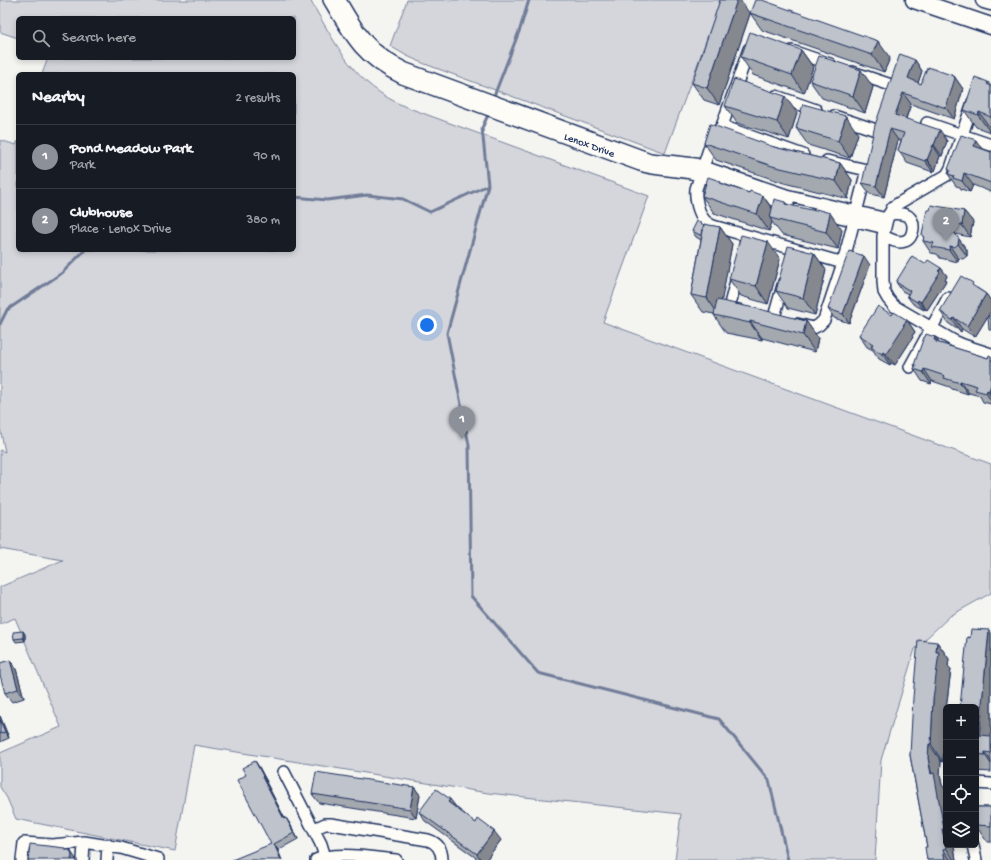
<!DOCTYPE html>
<meta charset="utf-8">
<style>
body{margin:0;font-family:"Gochi Hand",sans-serif;background:#20242c;color:#f1f3f6}
.controls{position:absolute;right:12px;bottom:12px;display:grid;overflow:hidden;border-radius:6px;box-shadow:0 2px 6px #0003}
.controls button{width:36px;height:36px;display:grid;place-items:center;padding:0;border:0;border-bottom:1px solid #363941;background:#171b24;color:#f1f3f6;font:20px sans-serif}
.you{position:absolute;left:427px;top:325px;width:14px;height:14px;margin:-10px;border:3px solid #fff;border-radius:50%;background:#1a73e8;box-shadow:0 0 0 6px #1a73e833}
.badge{display:grid;place-items:center;width:26px;height:26px;border-radius:50%;background:#8c9099;color:#fff;font-size:13px;font-weight:700}
.pin{position:absolute;translate:-50% -33px;filter:drop-shadow(0 1px 2px #0008)}
.pin::after{content:'';position:absolute;top:21px;width:14px;height:12px;background:inherit;clip-path:polygon(0 0,100% 0,50% 100%)}
.list{margin:0;padding:0;list-style:none}
h2{display:flex;justify-content:space-between;align-items:center;height:52px;margin:0;padding:0 16px;font-size:17px}
h2 small{font-size:13px;font-weight:400;color:#9ea1a6}
.list li{display:grid;grid-template-columns:26px 1fr auto;gap:12px;align-items:center;box-sizing:border-box;height:64px;padding:0 16px;border-top:1px solid #363941}
.list b{display:block;font-size:15px;white-space:nowrap}
.list p{margin:0;font-size:13px;white-space:nowrap;color:#9ea1a6}
.list em{font-size:13px;font-style:normal;color:#9ea1a6}
.icon{flex:none;width:22px;height:22px;fill:none;stroke:currentColor;stroke-width:2;stroke-linecap:round;stroke-linejoin:round}
.map{position:relative;flex:none;width:991px;height:860px;overflow:hidden}
.search{position:absolute;background:#171b24;box-shadow:0 2px 6px #0003;left:16px;top:16px;width:280px;height:44px;display:flex;align-items:center;gap:10px;box-sizing:border-box;padding:0 14px;border-radius:6px;color:#9ea1a6;font-size:15px}
.panel{position:absolute;background:#171b24;box-shadow:0 2px 6px #0003;left:16px;top:72px;width:280px;height:180px;border-radius:6px}
.map>svg:first-child{display:block}
.green{fill:#d4d6db;stroke:#78829c}
.lines{fill:none;stroke-linecap:round;stroke-linejoin:round}
.stream{stroke:#717c98;stroke-width:3}
.minor-casing{stroke:#1b2f5e;stroke-width:14}
.highway-casing{stroke:#1b2f5e;stroke-width:19}
.minor{stroke:#fdfcf7;stroke-width:11}
.highway{stroke:#fdfcf7;stroke-width:16}
.wall{fill:#a4a8af;stroke:#1b2f5e}
.shaded-wall{fill:#86888f;stroke:#1b2f5e}
.building{fill:#bfc3cc;stroke:#1b2f5e}
.labels{text-anchor:middle;dominant-baseline:central;stroke-width:3;stroke-linejoin:round;paint-order:stroke}
.street-label{font-size:11px;fill:#1b2f5e;stroke:#fdfcf7}
</style>
<div class="map">
<svg width="991" height="860" viewBox="0 0 991 860">
<rect width="100%" height="100%" fill="#f4f4f1"/>
<filter id="ink" filterUnits="userSpaceOnUse"><feTurbulence type="fractalNoise" baseFrequency=".025" numOctaves="2"/><feDisplacementMap in="SourceGraphic" scale="8" xChannelSelector="R" yChannelSelector="G"/><feConvolveMatrix kernelMatrix="1 2 1 2 8 2 1 2 1" color-interpolation-filters="sRGB"/></filter>
<g filter="url(#ink)">
<path class="green" d="M0 0H310C338 47 353 84 406 107L649 196 603 322 991 464V593L950 616 915 649 881 760 875 860H675L681 814 488 793 194 745 175 851 16 819 7 798 0 787V753L61 727 15 618 0 624V587L63 560 0 549V450L5 452 0 428V140L16 145 18 141V250H294V74H42L48 58H294V18H18V38L0 32Z
M407 0H721L665 153 425 64 407 56 390 46Z"/>
<g class="lines">
<path class="stream" d="M494 96 520 29 529 0
M488 115 482 128 488 185 447 333 469 445 471 596 538 673 719 719 769 780 788 860
M294 197 327 200 367 195 403 199 430 212 488 185
M0 324 7 310 62 273 85 250"/>
<g class="minor-casing">
<path id="minor" d="M329 0C350 36 362 59 402 78L640 165C660 171 680 170 700 175L788 205
M340 0C359 33 370 52 406 69L650 159 695 164 786 195 887 219
M749 49 722 126 713 137 696 189C695 198 698 213 705 221 707 223 710 225 713 226L843 263
M792 51 830 64
M852 72 891 85
M776 96 816 110
M834 116 876 130
M927 123 962 135 973 102
M722 126 803 155
M991 145 962 135 951 168 947 175 899 203 893 207 887 219 883 236V281L884 292 888 299 894 306 954 341 963 345 991 354
M827 161 867 170
M819 212 885 228
M883 236C890 239 898 244 905 241 914 238 916 222 908 216 902 213 896 213 889 214
M738 273 729 308 739 310
M774 317 784 282
M797 324 813 328 819 325 824 320 843 263 867 170
M910 367 948 298
M284 772 321 844 325 857
M976 783 991 784
M314 829 325 824H331L428 840C438 843 442 850 442 860
M973 845 976 860
M22 860 24 843 52 845 84 842 121 848 158 859V860
M83 860 84 842
M107 860 108 845
M316 860C336 851 373 858 396 860"/>
</g>
<g class="highway-casing">
<path id="highway" d="M914 0 991 26
M984 0 991 2"/>
</g>
<use href="#minor" class="minor"/>
<use href="#highway" class="highway"/>
</g>
<path class="wall" d="M750 13 890 58 884 72 762 30Z
M750 14 719 105 704 100 692 83Z
M801 50 813 67 804 93 753 75 741 57Z
M915 60 922 71 918 83 921 84 954 76 963 89 954 119 911 104 906 119 947 141 942 156H940L935 171 934 170 933 172 907 163 898 150 901 141 898 140 884 197 870 194 862 183Z
M810 81 873 87 865 113 822 98Z
M988 82 991 86V130L990 132 976 127 964 110Z
M725 106 797 113 789 139 737 123Z
M796 128 858 134 850 158 808 145Z
M704 143 774 147 840 163 852 180 848 199 784 183 716 160Z
M982 149 991 152V192L973 185 970 192 961 189 960 187 956 186 948 174 949 171 948 169Z
M720 181 721 183 749 193 763 196 772 208 785 202 787 204 842 230 838 249 782 235 772 222 769 231 714 213 702 196Z
M930 210 964 211 973 222 970 237 955 234 967 250V256L963 259 958 258V262L940 258 937 254 931 253 923 241 924 238 922 235Z
M704 225 720 227 732 244 721 301 806 321 818 338 815 352 762 338V340L726 333 714 315V314L703 312 691 295 701 240 696 237 692 231Z
M814 253 826 270 815 315 788 308 776 291Z
M780 259 768 304 741 296 729 279Z
M925 264 941 268 947 276 945 280 946 281 927 310 925 309 924 310 913 304 907 296 908 294 902 291 896 282Z
M870 265 849 323 834 318 828 309Z
M977 288 986 294 991 301V311L975 337 962 329 961 332 948 323 940 311Z
M892 315 907 320 915 332 912 336 913 337 895 365 891 363 890 365 879 359 873 350 867 347 859 335Z
M939 343 988 358 991 356V404L983 402 980 396 969 393 968 394 952 389 950 387 932 381 931 384 922 381 914 369 915 366 914 365Z
M989 630 991 633V772L976 771V707L970 638Z
M25 634V641L16 642 14 639Z
M937 642 949 659 948 666 951 669 945 717 943 762 941 761 940 775 942 785 946 790V845H956V846H954L956 860H927V847L910 755Z
M10 660 16 669 24 698 12 702 5 693Z
M0 716 9 738 0 742Z
M255 761 259 767 267 782H266L285 819 286 818 290 824 298 839 278 850 271 844Z
M414 787 420 795 416 818 319 803 312 794Z
M976 807H991V842H987L976 826Z
M457 808 476 823 501 840 486 860H479L425 821 419 812Z"/>
<path class="shaded-wall" d="M737 0H740L750 14 719 105 707 88Z
M878 41 890 58 884 72 872 55Z
M801 50 813 67 804 93 792 75Z
M915 60 922 71 916 89 908 78Z
M861 70 873 87 865 113 853 96Z
M954 76 963 89 954 119 946 108Z
M903 93 911 104 903 126 895 115Z
M785 96 797 113 789 139 777 122Z
M979 112 991 129 990 132 978 115Z
M846 116 858 134 850 158 838 141Z
M890 129 898 140 884 197 876 186Z
M940 130 947 141 942 156 934 145Z
M976 140 984 152 974 146Z
M933 145 940 156 935 171 927 160Z
M926 159 934 170 933 172 925 161Z
M840 163 852 180 848 199 836 181Z
M964 173 973 185 970 192 962 181Z
M763 196 775 213 770 218 772 222 769 231 757 214Z
M964 211 973 222 970 237 962 225Z
M830 213 842 230 838 249 826 232Z
M720 227 732 244 719 315 707 298Z
M959 239 967 250V256L958 244Z
M768 242 780 259 768 304 756 286Z
M950 246 958 258V262L949 250Z
M814 253 826 270 815 315 803 298Z
M864 256 870 265 849 323 843 314Z
M941 268 947 276 945 280 946 281 927 310 921 302Z
M986 294 991 301V311L975 337 967 326Z
M918 300 925 309 924 310 917 302Z
M954 318 962 329 961 332 952 320Z
M907 320 915 332 912 336 913 337 895 365 886 354Z
M750 321 762 338V340L750 323Z
M806 321 818 338 815 352 803 335Z
M935 337 943 348 934 340Z
M883 352 891 363 890 365 882 354Z
M924 369 932 381 931 384 923 372Z
M960 381 969 393 968 394 960 383Z
M991 384V394L989 391Z
M987 390 991 396V401L986 393Z
M989 630 991 633V749L979 735Z
M23 631 25 634V641L23 638Z
M937 642 949 659 948 666 951 669 945 717 943 762 931 744 933 700Z
M10 660 16 669 24 698 18 689Z
M0 716 9 738 5 732 0 720Z
M929 744 941 761 940 775 942 785 946 790V832L944 829 928 758Z
M985 752 991 761V764L985 755Z
M255 761 259 767 267 782 263 776Z
M262 777 266 782 288 825 284 819Z
M414 787 420 795 416 818 410 809Z
M450 799 457 808 448 802Z
M286 818 290 824 298 839 294 833Z
M942 829 946 835V845H953L954 846 956 860H954L946 848Z
M494 831 501 840 486 860H481L477 854Z
M274 844 278 850 282 860H281Z
M943 849 951 860H945Z
M70 850 76 859V860H71Z"/>
<path class="building" d="M720 0H737L707 88 692 83Z
M755 0H762L878 41 872 55 750 13Z
M750 32 801 50 792 75 741 57Z
M900 54 915 60 908 78 921 84 927 68 928 69V67L954 76V77L955 78 946 108 903 93 895 115 940 130 934 145H933L927 160 926 159 925 161 900 152 898 150 904 133 890 129 876 186 862 183 875 125Z
M819 56 861 70 853 96 810 81Z
M975 77 988 82 987 84 991 86V117L979 112 978 115 964 110Z
M734 79 785 96 777 122 725 106Z
M803 104 846 116 838 141 796 128Z
M710 124 774 147 840 163 836 181 772 166 704 143Z
M961 135 976 140 974 146 991 152V183L964 173 962 181 953 178 954 176 948 174 950 170 948 169Z
M708 177 720 181 719 183 749 193 750 191 763 196 757 214 702 196Z
M774 199 785 202V204L816 211V209L830 213 826 232 770 218Z
M931 205 964 211 962 225 947 222 959 239 958 244 955 247 950 246 949 250 932 247 934 243 923 241 924 236 922 235 927 210H930Z
M697 221 704 225 702 236 692 231Z
M704 224 720 227 707 298 691 295Z
M741 235 768 242 756 286 729 279Z
M788 246 814 253 803 298 776 291Z
M849 251 864 256 843 314 828 309Z
M912 256 925 264 928 260 941 268 938 271 940 272 921 302 918 300 917 302 907 296 910 291 896 282Z
M961 276 973 283 972 285 986 294 967 326 954 318 952 320 940 311Z
M717 300 759 309 806 321 803 335 750 321V323L714 315Z
M878 306 892 315 894 312 907 320 903 325 904 326 886 354 883 352 882 354 871 347 873 344 859 335Z
M988 316H991V330H989Z
M926 334 935 337 934 340H936V342L988 358 989 355 991 356V384L989 391 987 390 986 393 975 390 977 386 960 381V383L944 378 945 376 924 369 923 372 914 369 916 365H914L917 356 924 337H925Z
M971 629 989 630 979 735 991 736V753L985 752V755L976 754V707H960L967 637 970 638Z
M23 631V638L14 639 13 632Z
M918 640 937 642 936 652H939L933 700 931 744H929L928 758 931 774 934 773 944 829H942L946 848 943 849 945 860H927L925 847H927L910 755 913 698Z
M10 660 18 689 5 693 0 675V663Z
M0 720 5 732 0 734Z
M255 761 263 776 262 777 284 819 286 818 294 833 274 844 281 860H232L271 844 237 780 246 775 242 768Z
M316 772 414 787 410 809 312 794Z
M436 789 450 799 448 802 476 823 478 819 494 831 477 854 419 812Z
M976 807H991V826L976 825Z
M30 844 65 848V850H70L72 856 71 860H28Z"/>
</g>
<g class="labels">
<g class="street-label">
<text transform="translate(589 146) rotate(20)">Lenox Drive</text>
</g>
</g>
</svg>
<div class="controls">
<button>+</button>
<button>−</button>
<button><svg class="icon" aria-label="locate" viewBox="0 0 24 24"><circle cx="12" cy="12" r="6"/><path d="M12 2v4M12 18v4M2 12h4M18 12h4"/></svg></button>
<button><svg class="icon" aria-label="layers" viewBox="0 0 24 24"><path d="M12 4l9 5-9 5-9-5zM3 14l9 5 9-5"/></svg></button>
</div>
<div class="you"></div>
<div class="pin badge" style="left:462px;top:439px">1</div>
<div class="pin badge" style="left:946px;top:241px">2</div>
<div class="search"><svg class="icon" aria-label="search" viewBox="0 0 24 24"><circle cx="10" cy="10" r="6"/><path d="M15 15l6 6"/></svg>Search here</div>
<section class="panel">
<h2>Nearby<small>2 results</small></h2>
<ul class="list">
<li><span class="badge">1</span><div><b>Pond Meadow Park</b><p>Park</p></div><em>90 m</em></li>
<li><span class="badge">2</span><div><b>Clubhouse</b><p>Place · Lenox Drive</p></div><em>380 m</em></li>
</ul>
</section>
</div>
